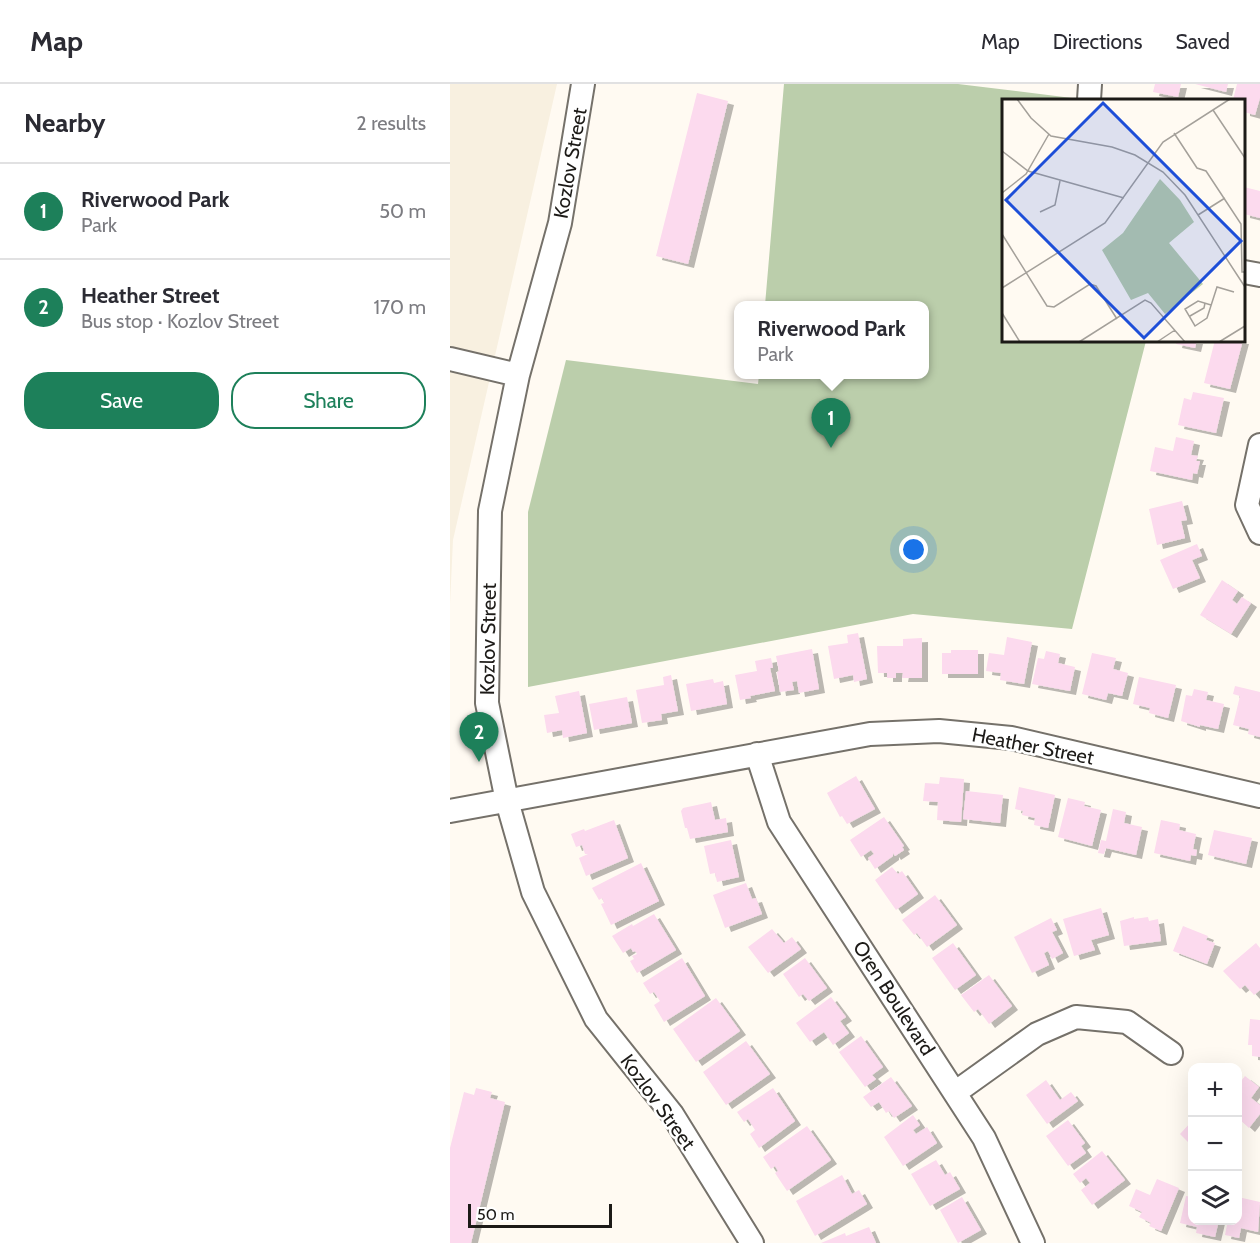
<!DOCTYPE html>
<meta charset="utf-8">
<style>
body{margin:0;font-family:Cabin,sans-serif;background:#f2f2f3;color:#2b2b33}
.controls{position:absolute;right:18px;bottom:18px;display:grid;overflow:hidden;border-radius:12px;box-shadow:0 6px 24px #0002}
.controls button{width:54px;height:54px;display:grid;place-items:center;padding:0;border:0;border-bottom:2px solid #e1e1e2;background:#fff;color:#2b2b33;font:30px sans-serif}
.scale{position:absolute;left:18px;bottom:15px;width:144px;box-sizing:border-box;padding-left:6px;border:3px solid #1c1a17;border-top:0;font-size:16px;line-height:21px;white-space:nowrap;color:#1c1a17;-webkit-text-stroke:4px #fff;paint-order:stroke}
.you{position:absolute;left:464px;top:466px;width:21px;height:21px;margin:-15px;border:4px solid #fff;border-radius:50%;background:#1a73e8;box-shadow:0 0 0 9px #1a73e833}
.badge{display:grid;place-items:center;width:39px;height:39px;border-radius:50%;background:#1d805a;color:#fff;font-size:20px;font-weight:700}
.pin{position:absolute;translate:-50% -50px;filter:drop-shadow(0 2px 3px #0008)}
.pin::after{content:'';position:absolute;top:32px;width:21px;height:18px;background:inherit;clip-path:polygon(0 0,100% 0,50% 100%)}
.popup{position:absolute;left:284px;top:217px;width:195px;height:78px;box-sizing:border-box;display:grid;place-content:center;border-radius:12px;background:#fff;filter:drop-shadow(0 2px 4px #0005);font-size:20px;white-space:nowrap;color:#7c7c81}
.popup b{font-size:22px;color:#2b2b33}
.popup::after{content:'';position:absolute;left:50%;top:100%;margin-left:-12px;border:12px solid transparent;border-top-color:#fff}
.list{margin:0;padding:0;list-style:none}
h2{display:flex;justify-content:space-between;align-items:center;height:78px;margin:0;padding:0 24px;font-size:26px}
h2 small{font-size:20px;font-weight:400;color:#7c7c81}
.list li{display:grid;grid-template-columns:39px 1fr auto;gap:18px;align-items:center;box-sizing:border-box;height:96px;padding:0 24px;border-top:2px solid #e1e1e2}
.list b{display:block;font-size:22px;white-space:nowrap}
.list p{margin:0;font-size:20px;white-space:nowrap;color:#7c7c81}
.list em{font-size:20px;font-style:normal;color:#7c7c81}
.actions{display:flex;gap:12px;padding:18px 24px}
.actions a{flex:1;padding:14px 0;border:2px solid #1d805a;border-radius:24px;text-align:center;font-size:21px;color:#1d805a}
.actions .main{background:#1d805a;color:#fff}
.icon{flex:none;width:33px;height:33px;fill:none;stroke:currentColor;stroke-width:2;stroke-linecap:round;stroke-linejoin:round}
.map{position:relative;flex:none;width:810px;height:1159px;overflow:hidden}
header{display:flex;align-items:center;gap:36px;box-sizing:border-box;height:84px;padding:0 30px;background:#fff;border-bottom:2px solid #e1e1e2}
header strong{font-size:28px}
nav{display:flex;gap:33px;margin-inline-start:auto;font-size:21px}
main{display:flex}
aside{flex:1;background:#fff}
.map>svg:first-child{display:block}
.built{fill:#f8f0e0}
.green{fill:#bbceab}
.building{fill:#fcdaee;filter:url(#shadow)}
.lines{fill:none;stroke-linecap:round;stroke-linejoin:round}
.minor-casing{stroke:#75716a;stroke-width:26}
.minor{stroke:#fff;stroke-width:22}
.labels{text-anchor:middle;dominant-baseline:central;stroke-width:5;stroke-linejoin:round;paint-order:stroke}
.street-label{font-size:20px;fill:#1c1a17;stroke:#fff}
.inset-road{fill:none;stroke:#a4a09a;stroke-width:1.5}
.view{fill:#1d4ed8;fill-opacity:0.15;stroke:#1d4ed8;stroke-width:3}
.inset-edge{fill:none;stroke:#1c1a17;stroke-width:3}
</style>
<header>
<strong>Map</strong>
<nav><a>Map</a><a>Directions</a><a>Saved</a></nav>
</header>
<main>
<aside>
<h2>Nearby<small>2 results</small></h2>
<ul class="list">
<li><span class="badge">1</span><div><b>Riverwood Park</b><p>Park</p></div><em>50 m</em></li>
<li><span class="badge">2</span><div><b>Heather Street</b><p>Bus stop · Kozlov Street</p></div><em>170 m</em></li>
</ul>
<div class="actions"><a class="main">Save</a><a>Share</a></div>
</aside>
<div class="map">
<svg width="810" height="1159" viewBox="0 0 810 1159">
<defs>
<filter id="shadow"><feDropShadow dx="6" dy="4" stdDeviation="0" flood-color="#0004"/></filter>
</defs>
<rect width="100%" height="100%" fill="#fffaf2"/>
<path class="built" d="M0 0H107L3 456 0 520Z"/>
<path class="green" d="M334 0H508L622 14V16H554V256L696 257 622 545 463 530 78 603V428L116 276 308 300 309 291 474 290V222L315 221Z"/>
<path class="building" d="M705 0H731L728 13 703 8Z
M745 0H778L776 8Z
M787 0H810V14L805 31 794 28V16H783Z
M247 9 278 17 238 180 206 172Z
M794 103 810 107V134L794 130Z
M727 256H747L745 264 726 260Z
M765 256H793L780 305 754 299Z
M743 308 774 314 766 349 728 341 734 314 741 316Z
M726 353 744 357 741 371 748 372 746 377H750L747 390 743 389 742 396 700 387 705 363 723 367Z
M732 417 737 436 731 437 735 454 707 461 699 425Z
M747 460 752 472 742 476 750 494 723 505 710 476Z
M772 496 788 507 782 516 787 520 792 513 801 519 781 550 750 531Z
M408 549 417 595 404 598 403 591 384 595 378 562 398 559 397 551Z
M557 553 582 558 574 600 550 596 551 589 536 587 539 569 554 571Z
M472 554V594H452L453 589H446V594H437V589H428L427 562H453V555Z
M362 565 369 605 349 609 347 597 342 598 344 606 330 608 327 588 329 587 326 572Z
M501 566H528V590H492V569H501Z
M596 567 610 570 608 579 625 583 620 607 582 600 588 574 594 575Z
M642 569 666 574 663 585 678 589 672 612 658 609 656 616 632 610Z
M321 574 323 584H320L325 607 300 612 301 614 290 616 285 591 307 587 305 577Z
M221 591 228 627 211 630 212 636 192 639 186 606 214 601 213 593Z
M689 593 726 601 718 634 699 629 700 624 683 620Z
M263 595 264 599 273 597 277 620 241 627 236 600Z
M785 602 810 608V653L798 650 799 645 783 641 790 612 783 610Z
M744 605 758 608 756 616 774 620 768 645 750 641V643L731 637 736 611 742 612Z
M129 607 137 649 113 654 112 646 97 649 94 631 109 629 105 612Z
M177 613 182 639 144 646 139 620Z
M406 692 425 725 397 740 392 732 390 733 377 709Z
M490 693 514 695 511 738 487 736 488 718 473 717 475 699 489 700Z
M569 703 605 711 598 744 584 741 585 734 572 731 573 727 565 725Z
M516 707 553 711 550 739 513 735Z
M618 714 635 718 634 722 651 726 642 762 608 753Z
M261 718 265 736 276 734 278 748 240 755 237 744H235L231 727 233 724Z
M663 725 676 728 674 739 692 743 686 771 656 764 654 770 648 769 651 756 656 757Z
M434 733 454 762 452 763 454 766 445 772 443 769V772L425 785 418 774 424 770 421 766 411 773 400 756Z
M164 736 178 774 136 792 129 774 138 770H135L132 761 126 763 121 750 134 745 135 747Z
M711 736 730 740 729 746 746 750 743 765 747 766 746 772 741 771 740 777 704 769Z
M764 746 802 754 796 780 758 771Z
M281 756 289 793 267 798 265 789 260 790 254 762Z
M191 779 209 817 161 841 151 820 154 819 152 814 149 816 142 804Z
M442 783 448 790 452 787 468 810 446 826 425 796Z
M296 799 302 815 306 814 312 830 275 844 263 811Z
M485 811 507 841 477 863 467 849 464 851 452 836Z
M651 824 659 851 641 856 645 866 624 872 613 835Z
M204 830 226 866 187 889 180 877 184 875 182 872 187 870 185 867 183 868 181 864 173 869 162 852 182 840 183 842Z
M684 833V835L698 833 699 837 708 835 711 857 674 862 670 837Z
M601 834 607 846 602 848 613 869 602 875 598 867 594 869 599 881 582 889 564 853Z
M733 842 758 852 756 856 765 859 757 880 723 867Z
M322 845 334 859 342 853 351 865 318 889 298 863Z
M503 859 526 891 505 906 482 874Z
M806 859 810 864V906L804 911 795 901 790 905 773 887Z
M232 874 255 912 214 938 204 921 210 917 204 908 200 910 193 899Z
M355 874 377 904 359 917 353 910 349 913 333 890Z
M539 891 562 922 539 940 528 925 524 928 511 911Z
M381 913 396 933 390 937 399 949 383 961 374 948 360 958 346 939Z
M266 914 290 947 246 978 223 945Z
M800 935 810 936V973L802 972V961H798Z
M411 952 433 983 422 991 426 995 415 1003 389 968Z
M296 957 320 990 276 1021 253 988Z
M795 992 809 1003 801 1014 810 1021V1030L799 1044 788 1034V1001Z
M441 993 462 1022 444 1034 439 1027 436 1029 429 1018 421 1023 413 1013Z
M596 996 610 1016 621 1008 628 1017 597 1040 576 1011Z
M26 1004 42 1008 40 1014 55 1018 21 1159H0V1064L14 1008 24 1011Z
M323 1004 345 1037 309 1064 300 1050 305 1046 298 1035 294 1038 287 1028Z
M463 1031 470 1041 463 1046 466 1050 477 1043 487 1059 453 1082 434 1053Z
M618 1036 635 1059 631 1062 636 1069 618 1082 596 1052Z
M742 1037V1062L730 1050Z
M357 1042 381 1076 337 1107 325 1089 328 1087 325 1082 321 1085 313 1073Z
M652 1067 675 1096 642 1121 631 1106 640 1099 636 1094 630 1099 623 1090Z
M486 1076 495 1091 500 1088 510 1105 480 1122 461 1090Z
M392 1091 402 1110 409 1106 417 1120 365 1152 346 1117Z
M707 1095 729 1104 711 1147 699 1142 701 1139 689 1133 692 1128 679 1122 686 1105 700 1111Z
M736 1112 742 1113V1136H769L765 1153 746 1149 747 1143 730 1139Z
M512 1113 531 1146 508 1159 490 1126Z
M788 1113 810 1118 808 1148 791 1144 789 1154 775 1151 778 1136H788Z
M419 1143 426 1159H371L395 1149 396 1152Z"/>
<g class="lines">
<g class="minor-casing">
<path id="minor" d="M133 0 110 139 68 291 40 427 37 619 57 717 83 808 146 935 222 1030 302 1159
M639 16 640 0
M794 188 810 191
M0 275 68 291
M810 361 797 421 810 449
M307 670 329 738 534 1054 583 1159
M0 727 420 650 489 647 561 654 810 712
M506 1008 587 950 626 933 677 938 721 969"/>
</g>
<use href="#minor" class="minor"/>
</g>
<g class="labels">
<g class="street-label">
<text transform="translate(120 79) rotate(-80)">Kozlov Street</text>
<text transform="translate(38 555) rotate(-89)">Kozlov Street</text>
<text transform="translate(583 662) rotate(11)">Heather Street</text>
<text transform="translate(444 914) rotate(57)">Oren Boulevard</text>
<text transform="translate(208 1018) rotate(54)">Kozlov Street</text>
</g>
</g>
<g transform="translate(552 15)">
<rect width="243" height="243" fill="#fffaf2"/>
<path d="M158 80 178 101 192 123 167 144 201 185 163 215 146 194 129 201 100 151 121 134Z" fill="#bbceab"/>
<path class="inset-road" d="M15 0 29 19 49 37 110 48 133 56 161 73 183 96 243 188M211 11 243 59M172 34 195 69 204 72 239 125 240 173H243M0 52 26 72 122 99M0 94 24 75 47 35M38 113 53 106 58 82M196 116 223 99M0 135 45 207 52 208 88 185 94 187 115 220M0 189 103 124 161 43 228 0M209 206 196 202 183 210 193 227 205 219 215 188 232 193M0 214 18 243M188 217 202 209 203 204M77 243 143 201 149 204 183 243M155 243 173 231M217 243 243 227"/>
<path class="view" d="M101 4 239 142 142 239 4 101Z"/>
<rect width="243" height="243" class="inset-edge"/>
</g>
</svg>
<div class="controls">
<button>+</button>
<button>−</button>
<button><svg class="icon" aria-label="layers" viewBox="0 0 24 24"><path d="M12 4l9 5-9 5-9-5zM3 14l9 5 9-5"/></svg></button>
</div>
<div class="scale">50 m</div>
<div class="you"></div>
<div class="pin badge" style="left:381px;top:364px">1</div>
<div class="popup"><b>Riverwood Park</b>Park</div>
<div class="pin badge" style="left:29px;top:678px">2</div>
</div>
</main>
